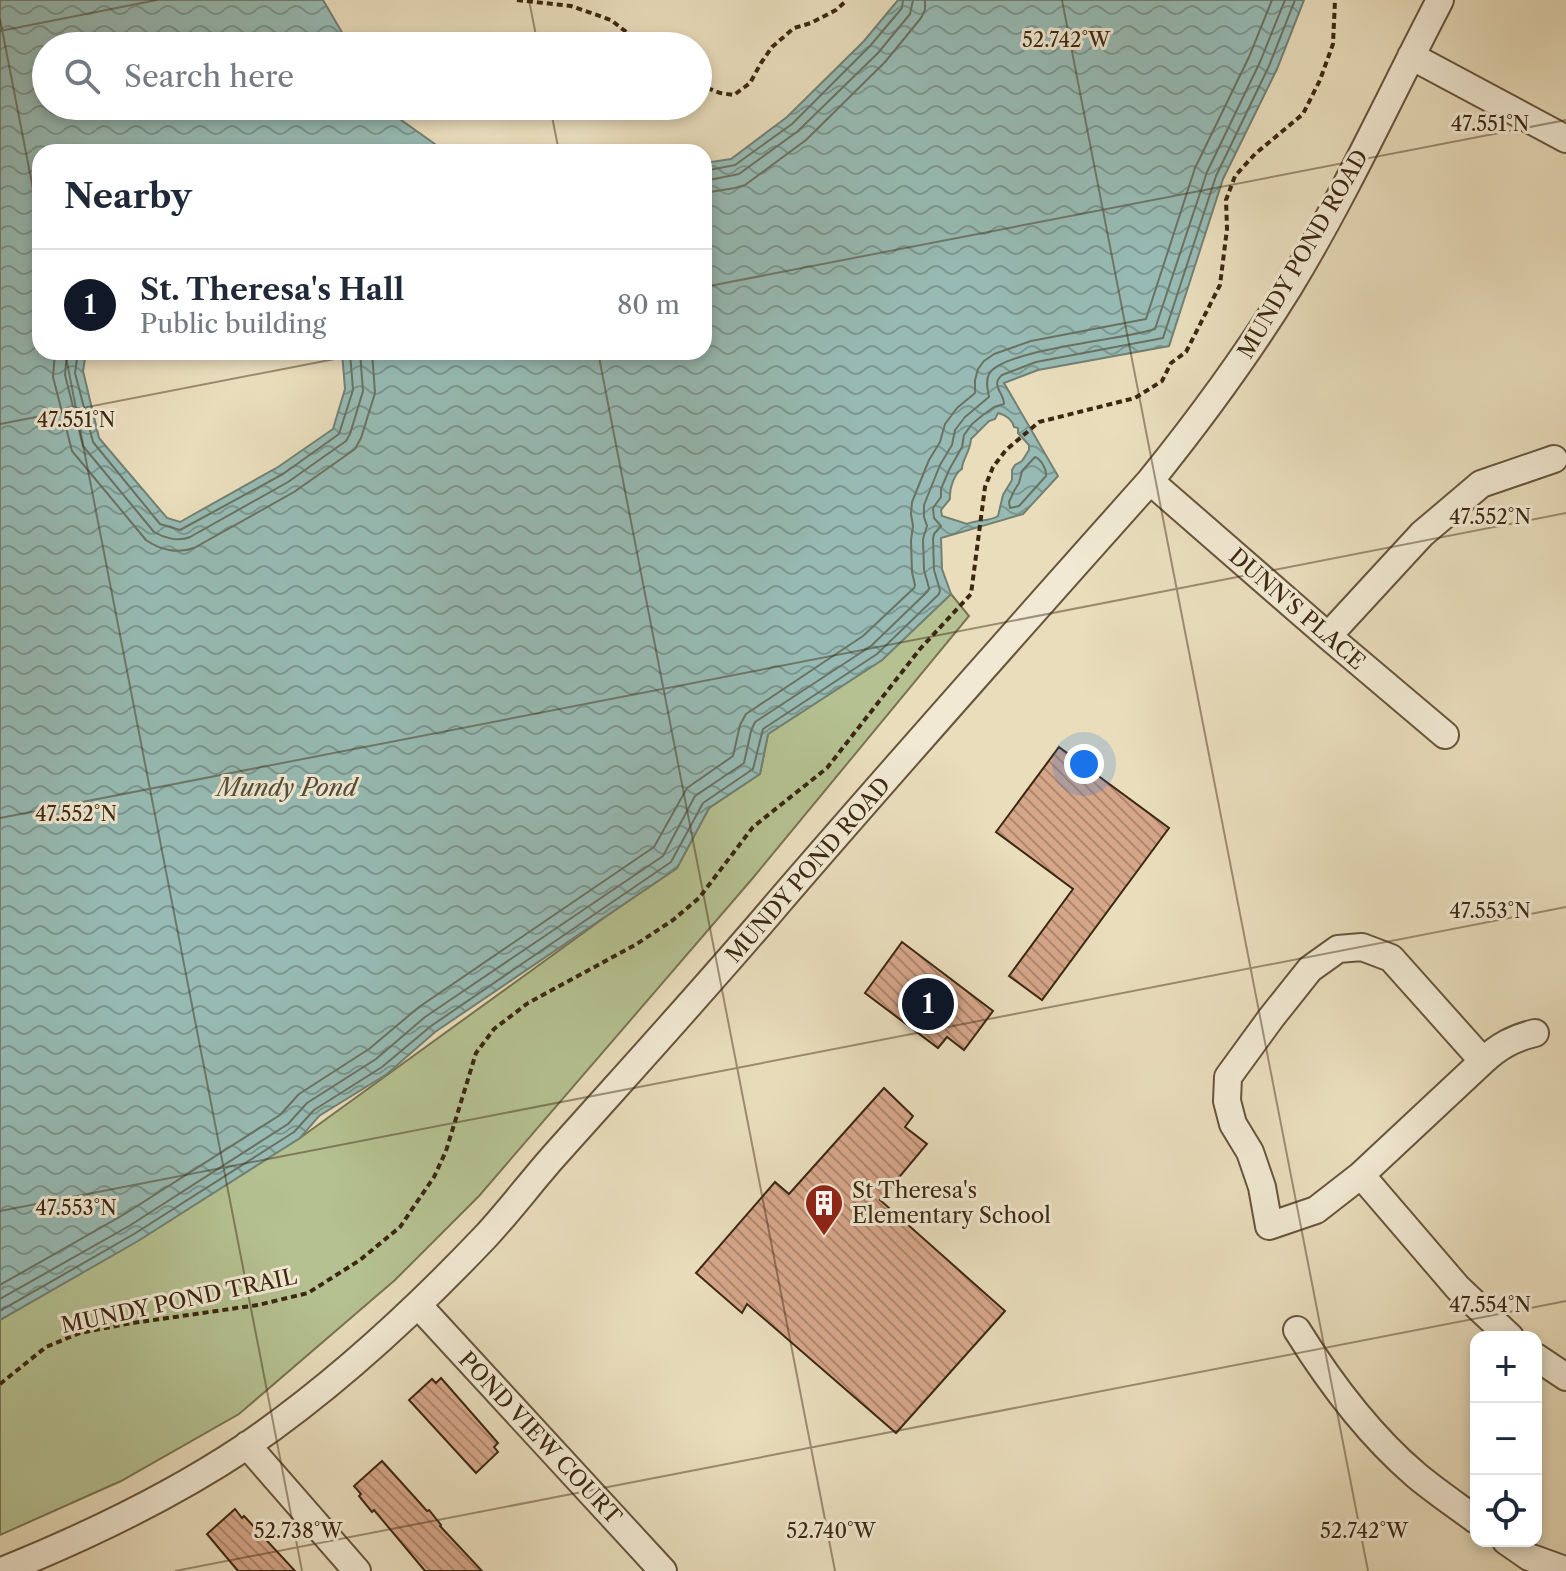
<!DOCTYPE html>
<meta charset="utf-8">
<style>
body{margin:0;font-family:"Libre Caslon Text",serif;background:#f6f6f7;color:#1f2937}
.controls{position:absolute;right:24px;bottom:24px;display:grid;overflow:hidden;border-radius:16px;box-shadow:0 4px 12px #0003}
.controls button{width:72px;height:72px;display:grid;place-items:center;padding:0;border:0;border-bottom:2px solid #e0e1e3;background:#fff;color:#1f2937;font:40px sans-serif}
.you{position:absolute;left:1084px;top:764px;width:28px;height:28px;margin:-20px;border:6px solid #fff;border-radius:50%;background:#1a73e8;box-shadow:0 0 0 12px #1a73e833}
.badge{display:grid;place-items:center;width:52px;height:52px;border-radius:50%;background:#111827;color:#fff;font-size:26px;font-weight:700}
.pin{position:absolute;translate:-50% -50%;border:4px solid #fff;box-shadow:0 2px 8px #0006}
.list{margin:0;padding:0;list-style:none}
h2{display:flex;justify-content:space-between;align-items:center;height:104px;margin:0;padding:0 32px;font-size:34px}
h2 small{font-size:26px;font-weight:400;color:#747a83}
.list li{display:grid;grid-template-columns:52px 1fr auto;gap:24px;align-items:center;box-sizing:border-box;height:112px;padding:0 32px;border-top:2px solid #e0e1e3}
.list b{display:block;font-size:30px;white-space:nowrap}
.list p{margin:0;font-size:26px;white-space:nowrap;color:#747a83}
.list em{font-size:26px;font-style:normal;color:#747a83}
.icon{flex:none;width:44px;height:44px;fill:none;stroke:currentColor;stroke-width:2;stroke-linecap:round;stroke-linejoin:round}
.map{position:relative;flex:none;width:1566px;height:1571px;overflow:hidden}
.search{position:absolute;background:#fff;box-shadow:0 4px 12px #0003;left:32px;top:32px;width:680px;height:88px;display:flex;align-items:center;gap:20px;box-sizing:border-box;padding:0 28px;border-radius:44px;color:#747a83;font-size:30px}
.panel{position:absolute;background:#fff;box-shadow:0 4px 12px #0003;left:32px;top:144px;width:680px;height:216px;border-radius:24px}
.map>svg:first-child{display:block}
.green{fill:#b5c191;stroke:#787452;stroke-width:2}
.water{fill:url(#water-waves);stroke:#738073;stroke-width:2;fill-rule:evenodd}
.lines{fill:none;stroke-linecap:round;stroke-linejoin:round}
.shore{stroke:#6a7263;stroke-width:2}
.building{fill:url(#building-back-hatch);stroke:#3c2812;stroke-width:2}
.minor-casing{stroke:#67553c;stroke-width:30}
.path{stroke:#3c2812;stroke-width:4;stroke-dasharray:6 4;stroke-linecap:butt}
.minor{stroke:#f1e9d3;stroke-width:26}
.ticks{fill:none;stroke:#3c2812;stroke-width:2;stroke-opacity:0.45}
.labels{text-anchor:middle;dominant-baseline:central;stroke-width:6;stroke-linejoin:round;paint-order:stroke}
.street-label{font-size:22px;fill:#3c2812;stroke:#f1e9d3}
.poi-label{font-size:22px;fill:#3c2812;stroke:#f1e9d3;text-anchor:start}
.water-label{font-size:24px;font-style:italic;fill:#534d3a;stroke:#f1e9d3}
.ticks-label{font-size:20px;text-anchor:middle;fill:#3c2812;stroke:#f1e9d3;stroke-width:6;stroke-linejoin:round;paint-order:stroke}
</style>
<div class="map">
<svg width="1566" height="1571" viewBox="0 0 1566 1571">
<defs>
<pattern id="water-waves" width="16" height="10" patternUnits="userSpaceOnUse" patternTransform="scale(2)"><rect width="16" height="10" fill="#97bbb4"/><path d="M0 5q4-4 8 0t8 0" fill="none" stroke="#7c9891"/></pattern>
<pattern id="building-back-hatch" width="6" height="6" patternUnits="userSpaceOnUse" patternTransform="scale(2)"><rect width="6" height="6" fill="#d6a689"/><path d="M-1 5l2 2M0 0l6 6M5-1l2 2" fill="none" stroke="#af876f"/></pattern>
</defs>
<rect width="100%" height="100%" fill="#e9ddbc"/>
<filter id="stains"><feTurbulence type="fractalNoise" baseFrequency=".0025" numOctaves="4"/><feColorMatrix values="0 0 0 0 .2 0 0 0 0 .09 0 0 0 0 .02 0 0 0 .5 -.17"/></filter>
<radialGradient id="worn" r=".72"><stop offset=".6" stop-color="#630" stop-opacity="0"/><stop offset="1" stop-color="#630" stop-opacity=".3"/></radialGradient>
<path class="green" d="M951 594 969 616 752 879 479 1196 395 1280 239 1414 121 1481 0 1535V1320L300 1138 608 915 677 868 709 808 760 774 768 734 882 660Z"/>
<path class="water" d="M0 0H323L350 46H46V106H386L390 112 446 152H40V352H86L83 371 99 438 167 518 180 522 278 467 333 429 345 389 342 352H704V163L731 159 787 117 864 41 898 0H1304L1277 69 1223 179 1169 346 1038 370 1004 383 1058 476 1023 514 941 538 942 569 951 594 882 660 768 734 760 774 709 808 677 868 435 1032 387 1074 319 1116 300 1138 138 1241 0 1320ZM998 413C1006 415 1012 419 1014 427L1018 428V433L1029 445V450L1022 461 1015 465 1012 470V480L1003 495 998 516C989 522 978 519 967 524L942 516 941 510 950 499C949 489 954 474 962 469 962 459 970 453 971 439L989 421 995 419Z"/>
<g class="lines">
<path class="shore" d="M704 171 735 165 792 124 870 46 902 8 903 0
M704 181 739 174 798 131 878 53 910 14 913 0
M704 193 735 188 745 185 806 140 885 62 921 18 925 10V0
M55 352 53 377 72 451 146 540C160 550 178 554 194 548L294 492 355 449 361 438 375 393 372 352
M67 352 65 375 83 446 154 532C164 538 178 542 190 537L288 482 346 441 350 434 363 391 360 352
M78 352 75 373 93 442 160 524 180 530 283 474 339 434 353 390 350 352
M1035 457C1041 459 1047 470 1046 476L1019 506 1010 508 1009 502 1014 491 1019 483 1022 471Z
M0 1285 123 1215 280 1115 299 1094 369 1049 419 1007 654 847 687 788 733 756 740 725 746 714 863 636 914 588 915 585 912 572 911 540 913 526 911 514 912 502 929 460 940 442 945 424 957 408 975 393V380L978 369 984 361 994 354 1031 341 1146 319 1195 168 1249 57 1272 0
M0 1299 129 1226 288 1124 307 1103 376 1059 425 1017 663 856 695 796 744 763 751 731 755 722 871 646 928 591 929 588 924 570 923 539 927 526 924 517V505L940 465 952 445 955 430 965 417 989 397C988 390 985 382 989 374 1003 349 1124 340 1155 329L1207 172 1260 62 1285 0
M0 1311 134 1234 294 1132 314 1110 382 1067 431 1026 671 862 703 803 753 769 763 729 877 654 939 594 940 590 934 570 933 539 934 534 941 526 934 518 933 508 941 497V489L949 470 962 447 964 435 972 424 983 415 994 407 1004 404C1004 393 990 385 1002 375L1036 362 1163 338 1216 176 1269 66 1295 0"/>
</g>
<path class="building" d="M1059 747 1169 828 1042 1000 1009 976 1073 889 996 832Z
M902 942 993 1011 964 1050 947 1037 938 1048 865 993Z
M884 1088 913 1116 905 1127 927 1144 880 1200 1005 1311 896 1433 747 1304 742 1313 696 1273 775 1182 789 1194Z
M441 1378 498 1443 494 1447 498 1452 476 1473 409 1400 432 1379 436 1383Z
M382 1461 419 1502 427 1511 429 1510 441 1525 440 1526 482 1571H425L374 1510 372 1512 359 1496 361 1494 354 1486Z
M235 1509 242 1518 244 1516 295 1571H238L207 1534Z"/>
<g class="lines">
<g class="minor-casing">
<path id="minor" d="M1411 56 1566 139
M1150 481 1328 636 1445 735
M1328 636 1422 534 1481 484 1554 459
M1483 1061 1391 958 1362 947 1338 949 1310 969 1271 1018 1228 1077 1227 1101 1233 1124 1250 1152 1262 1187 1269 1226 1316 1210 1361 1175 1483 1061C1499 1046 1514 1038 1535 1033
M1361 1175 1458 1288 1510 1337
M418 1305 663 1571
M1297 1330C1330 1383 1368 1434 1416 1475 1435 1491 1456 1505 1476 1520
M1536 1357 1566 1377
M247 1445 357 1571
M1506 1541 1529 1557 1562 1569
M2 1571C86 1537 170 1497 245 1447 333 1387 413 1313 486 1236 510 1210 531 1182 554 1156 629 1072 705 989 778 903 900 761 1025 621 1150 481 1200 419 1247 355 1289 287 1345 195 1390 96 1440 0"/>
</g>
<path class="path" d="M517 0 571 6 611 20 644 46
M698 84 720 93 734 95 750 83 761 63 772 47 794 28 811 23 836 10 847 0
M0 1384 46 1347 80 1333 126 1324 258 1305 308 1293 360 1260 400 1227 434 1177 446 1151 476 1053 494 1029 528 1003 635 945 673 920 699 898 753 827 827 768 920 649 971 594 985 487 993 467 1006 450 1039 422 1135 398 1162 381 1171 363 1186 352 1220 285 1227 229 1226 200 1235 176 1255 154 1303 114 1320 80 1333 44 1335 0"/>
<use href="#minor" class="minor"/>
</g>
<path class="ticks" d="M529 0 538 46M1062 0 1368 1571M0 19 40 225M0 31 157 0M550 106 559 152M704 287 1566 120M65 352 302 1571M598 352 835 1571M0 424 371 352M0 818 1566 513M0 1211 1566 907M175 1571 1566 1301"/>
<defs>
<g id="building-pin" transform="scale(2)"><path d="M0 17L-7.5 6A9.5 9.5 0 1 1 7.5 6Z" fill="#8f2418" stroke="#f1e9d3"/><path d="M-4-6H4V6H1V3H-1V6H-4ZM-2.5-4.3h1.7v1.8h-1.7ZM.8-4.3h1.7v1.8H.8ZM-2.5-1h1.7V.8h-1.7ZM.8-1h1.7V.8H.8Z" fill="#fff"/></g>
</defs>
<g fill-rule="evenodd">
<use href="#building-pin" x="824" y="1203"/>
</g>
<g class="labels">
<g class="street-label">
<text transform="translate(1303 254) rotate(-60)">MUNDY POND ROAD</text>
<text transform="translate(1297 609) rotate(41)">DUNN'S PLACE</text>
<text transform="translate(808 870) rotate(-49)">MUNDY POND ROAD</text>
<text transform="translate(179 1301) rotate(-12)">MUNDY POND TRAIL</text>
<text transform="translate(540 1438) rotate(47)">POND VIEW COURT</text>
</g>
<g class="poi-label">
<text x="852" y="1190">St Theresa's<tspan x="852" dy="25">Elementary School</tspan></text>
</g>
<g class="water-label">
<text x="287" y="787">Mundy Pond</text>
</g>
</g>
<g class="ticks-label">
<text x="1066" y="47">52.742°W</text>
<text x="1490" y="131">47.551°N</text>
<text x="76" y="427">47.551°N</text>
<text x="1490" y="524">47.552°N</text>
<text x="76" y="821">47.552°N</text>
<text x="1490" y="918">47.553°N</text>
<text x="76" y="1215">47.553°N</text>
<text x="1490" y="1312">47.554°N</text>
<text x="298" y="1538">52.738°W</text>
<text x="831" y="1538">52.740°W</text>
<text x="1364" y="1538">52.742°W</text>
</g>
<rect width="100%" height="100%" filter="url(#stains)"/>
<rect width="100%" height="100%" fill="url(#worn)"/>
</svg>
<div class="controls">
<button>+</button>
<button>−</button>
<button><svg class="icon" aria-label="locate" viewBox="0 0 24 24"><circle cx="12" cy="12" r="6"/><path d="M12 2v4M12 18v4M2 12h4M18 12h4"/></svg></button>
</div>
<div class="you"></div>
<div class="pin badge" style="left:928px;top:1004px">1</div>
<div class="search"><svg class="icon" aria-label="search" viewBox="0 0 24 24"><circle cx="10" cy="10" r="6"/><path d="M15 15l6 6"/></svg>Search here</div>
<section class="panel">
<h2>Nearby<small></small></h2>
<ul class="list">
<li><span class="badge">1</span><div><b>St. Theresa's Hall</b><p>Public building</p></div><em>80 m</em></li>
</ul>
</section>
</div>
